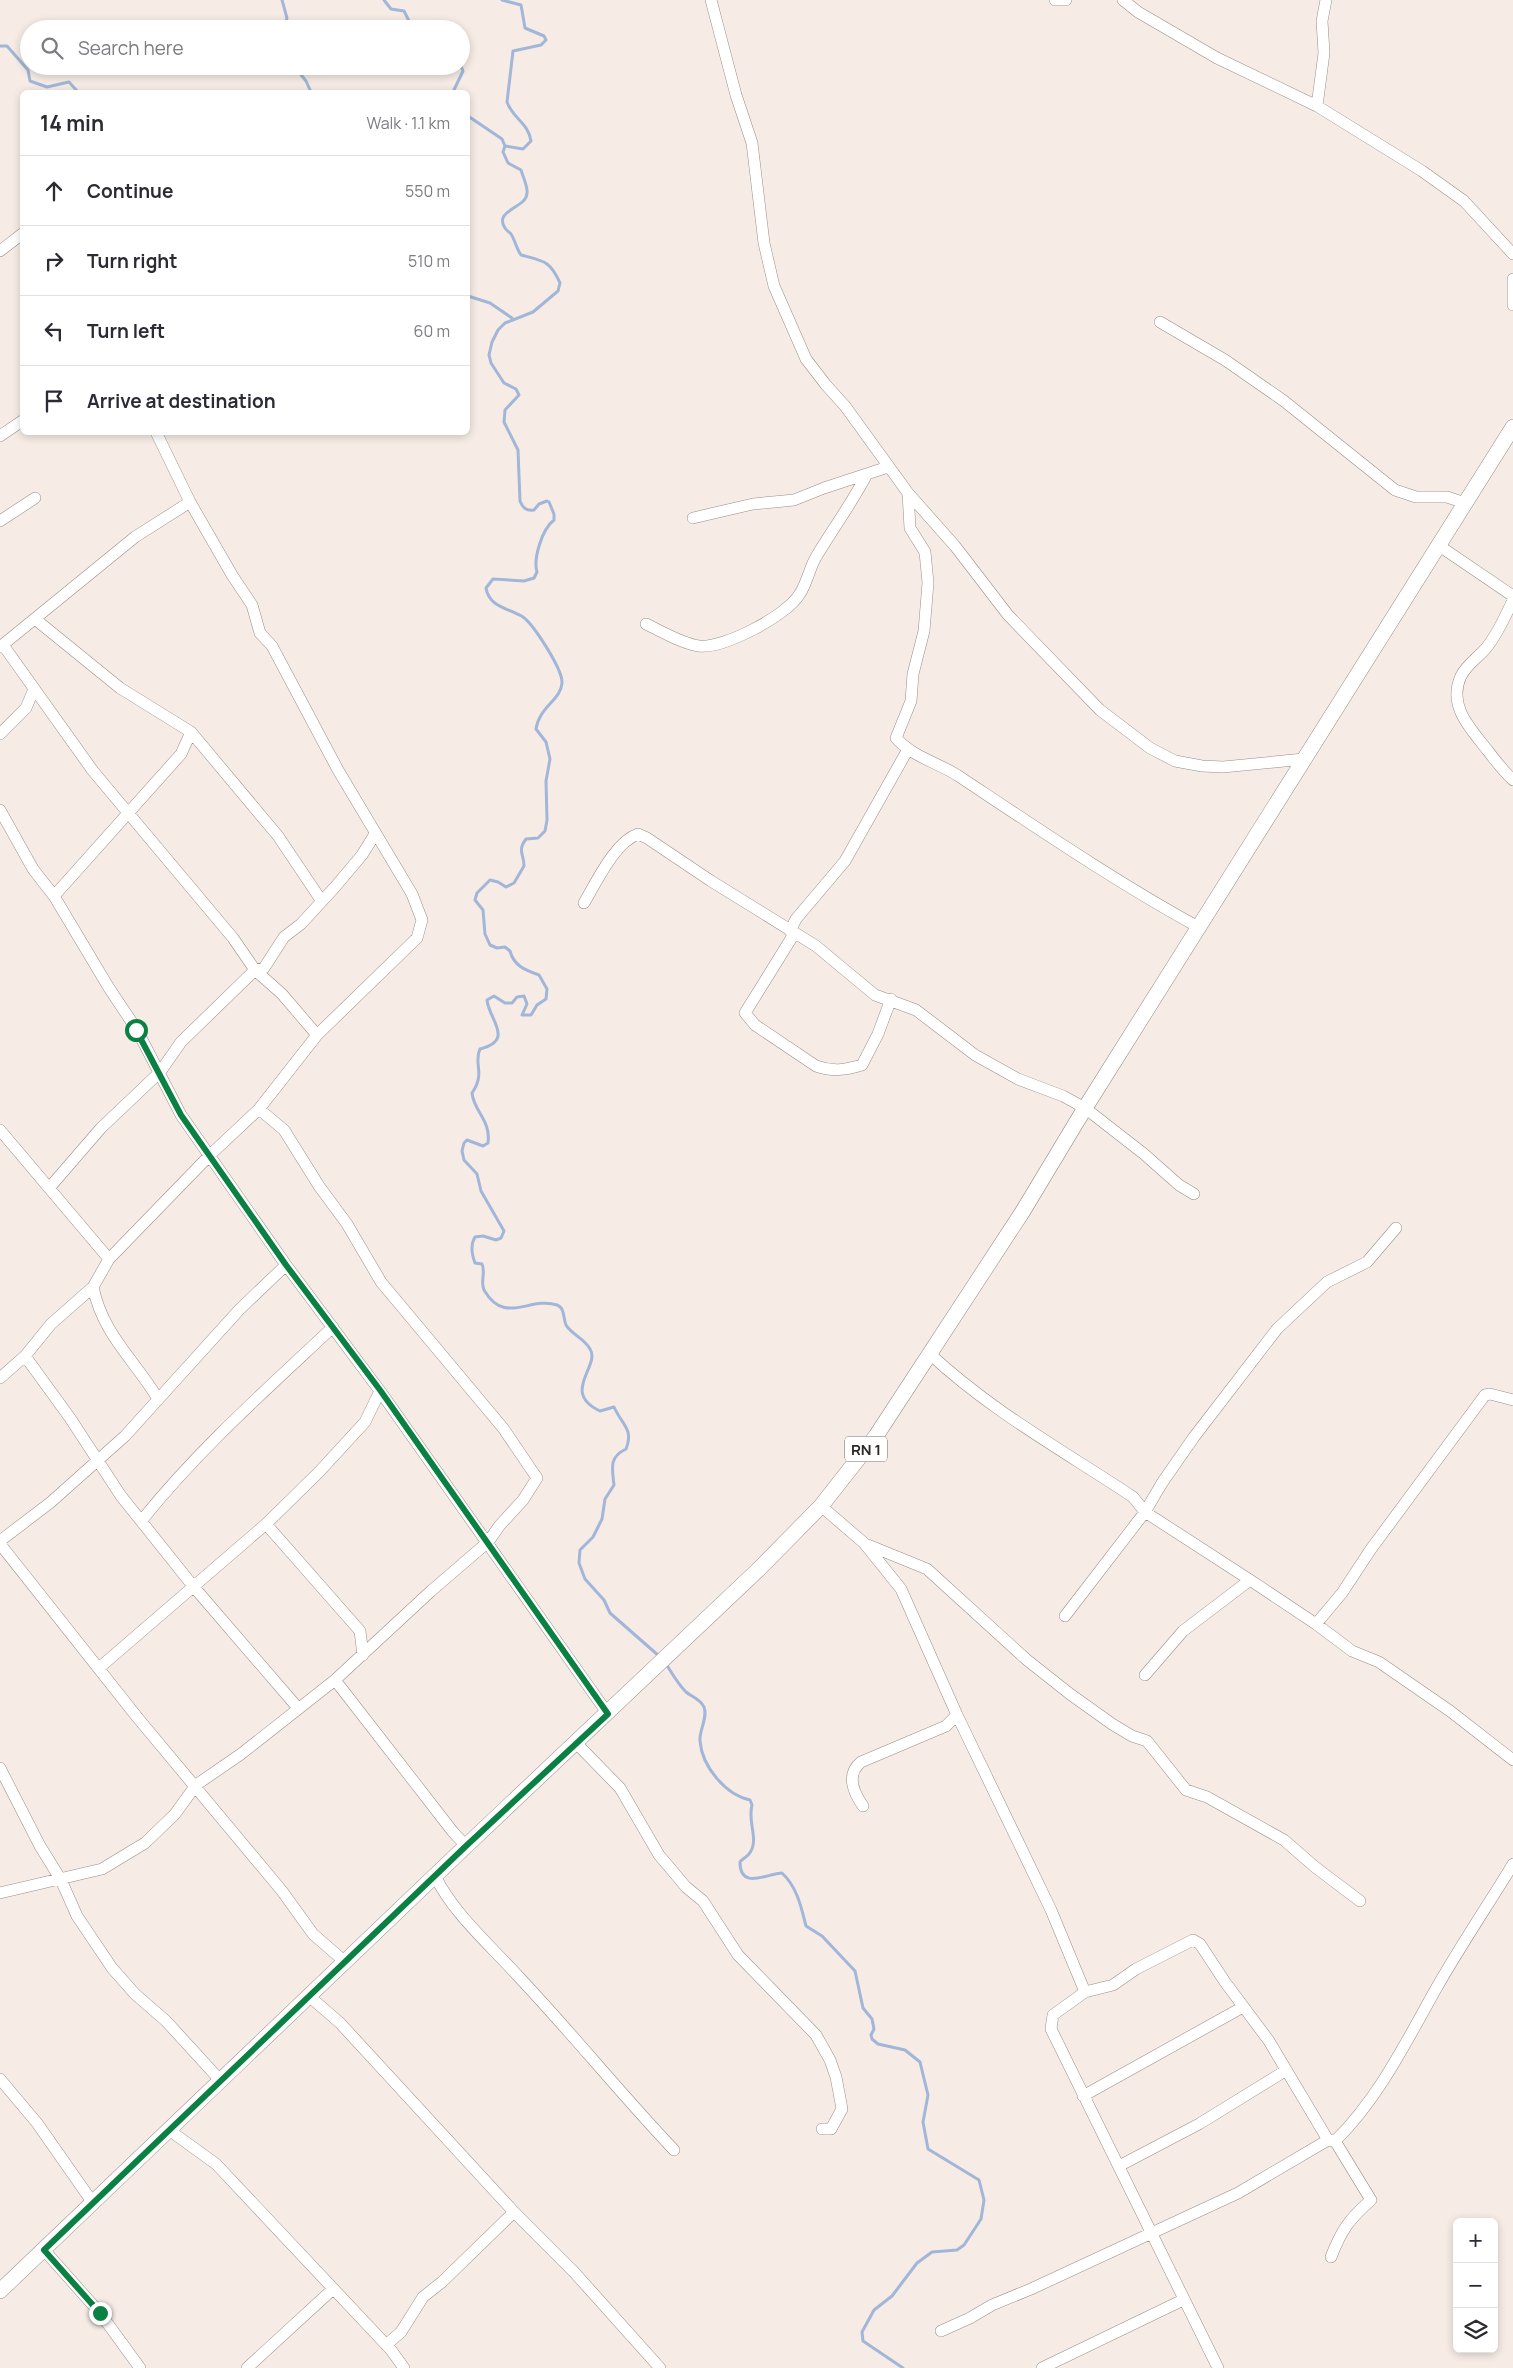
<!DOCTYPE html>
<meta charset="utf-8">
<style>
body{margin:0;font-family:Manrope,sans-serif;background:#f7f7f7;color:#2b2b33}
.controls{position:absolute;right:15px;bottom:15px;display:grid;overflow:hidden;border-radius:8px;box-shadow:0 2px 8px #0003}
.controls button{width:45px;height:45px;display:grid;place-items:center;padding:0;border:0;border-bottom:1px solid #e1e1e2;background:#fff;color:#2b2b33;font:25px sans-serif}
.stop{position:absolute;width:15px;height:15px;margin:-11px;border:4px solid #0b8043;border-radius:50%;background:#fff}
.stop.end{background:#0b8043;border-color:#fff;box-shadow:0 1px 5px #0008}
.list{margin:0;padding:0;list-style:none}
h2{display:flex;justify-content:space-between;align-items:center;height:65px;margin:0;padding:0 20px;font-size:21px}
h2 small{font-size:16px;font-weight:400;color:#7c7c81}
.list li{display:grid;grid-template-columns:32px 1fr auto;gap:15px;align-items:center;box-sizing:border-box;height:70px;padding:0 20px;border-top:1px solid #e1e1e2}
.list b{display:block;font-size:19px;white-space:nowrap}
.list em{font-size:16px;font-style:normal;color:#7c7c81}
.icon{flex:none;width:28px;height:28px;fill:none;stroke:currentColor;stroke-width:2;stroke-linecap:round;stroke-linejoin:round}
.map{position:relative;flex:none;width:1513px;height:2368px;overflow:hidden}
.search{position:absolute;background:#fff;box-shadow:0 2px 8px #0003;left:20px;top:20px;width:450px;height:55px;display:flex;align-items:center;gap:12px;box-sizing:border-box;padding:0 18px;border-radius:28px;color:#7c7c81;font-size:19px}
.panel{position:absolute;background:#fff;box-shadow:0 2px 8px #0003;left:20px;top:90px;width:450px;height:345px;border-radius:8px}
.map>svg:first-child{display:block}
.lines{fill:none;stroke-linecap:round;stroke-linejoin:round}
.stream{stroke:#a1b6d8;stroke-width:3}
.minor-casing{stroke:#978e88;stroke-width:12}
.major-casing{stroke:#978e88;stroke-width:16}
.minor{stroke:#fff;stroke-width:11}
.major{stroke:#fff;stroke-width:15}
.route{stroke:#0b8043;stroke-width:6}
.labels{text-anchor:middle;dominant-baseline:central;stroke-width:5;stroke-linejoin:round;paint-order:stroke}
.shield{fill:#fff;stroke:#6c6968;stroke-width:1}
.shield-label{font-size:15px;font-weight:bold;fill:#2d2927}
</style>
<div class="map">
<svg width="1513" height="2368" viewBox="0 0 1513 2368">
<rect width="100%" height="100%" fill="#f6ece5"/>
<g class="lines">
<path class="stream" d="M282 0 287 18 283 29
M384 0 391 9 404 11 413 29
M502 0 521 5 525 28 544 36 546 40 541 45 513 51 507 102C513 119 528 122 531 141L523 149 505 146
M0 46H7L28 70 30 81 47 87 69 82 78 92
M294 66 306 81 311 92
M453 92 463 71 461 66
M468 116 502 139 505 146 503 152 508 163 521 170C523 177 528 187 527 193 527 208 493 210 505 228 507 231 509 232 511 234 515 240 516 248 521 255 543 261 550 260 560 283L558 291 533 312 505 323 498 330 492 342 489 355 491 363 504 383 516 389 519 395 505 410 504 422 518 450 520 501C523 508 526 511 534 510L539 504 547 501 549 502 554 514V520C542 529 533 559 537 572L534 578 524 581 493 579 486 588C489 607 508 608 523 617 534 625 563 670 562 683 561 700 539 707 536 729L546 742 550 759 546 781 547 820 545 831 538 838 526 839C517 851 524 854 524 866L514 883 506 887 498 882 490 880 477 893 475 900 483 910 485 934 490 945 497 948 505 947 510 951C514 966 525 970 539 975L547 989 546 999 537 1005 531 1015H522L527 1004 524 996 517 997 512 1003H505L494 996 487 1000C489 1020 515 1040 480 1049 473 1063 486 1073 472 1093 474 1112 491 1120 488 1143L483 1146 467 1140 464 1143 462 1151 464 1160 477 1174 481 1191 504 1231 501 1238 496 1240 483 1236 475 1237C470 1245 472 1255 475 1263L482 1264C486 1273 480 1281 484 1290 505 1326 529 1296 557 1305 565 1308 563 1318 566 1325 571 1334 585 1339 590 1349 601 1366 560 1392 600 1411L614 1407C622 1425 634 1429 626 1449 609 1457 612 1468 614 1485L605 1499 602 1519 593 1537 580 1550 579 1563 585 1579 604 1600 610 1613 659 1656
M468 296 490 303 512 318
M668 1667C673 1675 679 1685 686 1692 692 1697 700 1699 704 1707 708 1718 699 1730 700 1741 702 1767 726 1795 750 1800L752 1805C747 1823 760 1840 749 1854 747 1857 743 1858 740 1862 740 1891 768 1873 782 1873 797 1887 801 1906 806 1926L822 1936 855 1971 863 2008 872 2019 874 2029 871 2035 872 2039 878 2044 905 2050 920 2062 928 2095 923 2122 928 2149 979 2180 984 2200 981 2219 964 2245 957 2250 932 2252 917 2263 892 2296 874 2310 862 2332 863 2341 903 2368"/>
<g class="minor-casing">
<path id="minor" d="M711 0 736 95 752 143 764 243 774 286 806 359 826 385 845 406 908 493 955 546 1008 615 1100 710 1150 748 1175 761 1202 766 1223 767 1304 759
M1055 0H1066
M1123 0 1138 12 1217 58 1317 106 1422 171 1464 201 1513 254
M1317 106 1324 53 1322 21 1326 0
M0 251 22 234
M1513 279V305
M1160 322 1225 360 1284 401 1395 490 1416 497H1447L1465 503
M0 436 22 421
M908 493 910 528 925 552 928 583 924 631 913 674 911 701 896 738C913 757 936 762 957 775 1037 828 1116 882 1200 928
M693 518 753 504 794 500 824 488 888 467
M0 521 35 498
M1438 545 1513 596
M1513 600C1505 617 1498 633 1487 647 1479 657 1467 664 1461 676 1447 706 1471 729 1488 751 1496 761 1503 771 1513 780
M35 619 120 688 191 732 278 836 321 900
M646 624C663 632 681 643 699 646 723 649 786 616 799 595 807 584 809 569 816 557 833 529 851 504 866 476
M3 645 93 771 233 938 255 970 282 994 317 1035
M0 647 135 537 190 502
M0 734 26 708 34 689
M0 810 33 869 54 896 109 988 137 1030 181 1115 286 1265 380 1391 608 1714
M54 896 181 754 191 732
M584 903C597 881 615 842 638 834L647 838 711 881 816 946 875 995 916 1010 975 1055 1018 1079 1063 1096 1085 1108 1144 1154 1179 1185 1194 1194
M790 931 796 919 845 861 907 751
M794 934 745 1013 755 1025 816 1066C833 1072 845 1070 862 1065L878 1034 891 999
M0 1130 109 1259
M50 1187 101 1128 160 1072 181 1042 255 970 264 968 284 937 301 924 335 887 362 855 375 834
M93 1287C103 1335 134 1359 158 1399
M930 1354C991 1411 1064 1451 1133 1497L1145 1512 1250 1580 1316 1624 1352 1651 1379 1662 1450 1711 1513 1760
M25 1356 70 1418 121 1496 193 1586 298 1708
M0 1378 25 1356 51 1324 93 1287 109 1259 210 1155 259 1109 317 1035 417 938 422 920 412 894 338 770 272 646 260 633 252 605 232 575 190 502 156 432
M821 1506 864 1543 901 1589 957 1715 1051 1910 1085 1992 1053 2015 1051 2029 1218 2368
M142 1520C199 1449 267 1389 333 1327
M266 1524 360 1631 363 1655
M0 1541 51 1502 125 1436 239 1310 286 1265
M0 1544 137 1717 282 1891 313 1934 345 1962
M868 1545 927 1569 1027 1660 1070 1694 1112 1724 1132 1736 1147 1741 1186 1790 1207 1797 1284 1840 1315 1867 1360 1901
M1065 1616 1145 1512 1162 1483 1194 1437 1277 1329 1327 1282 1367 1262 1396 1228
M1316 1624 1342 1593 1371 1549 1485 1395 1490 1394 1513 1400
M99 1668 266 1524 319 1472 365 1422 380 1391
M1145 1675 1183 1631 1250 1580
M335 1680 453 1832 466 1846
M576 1743 620 1788 659 1855 686 1887 703 1901 738 1955 816 2035 830 2060 836 2077 842 2109 831 2129H822
M0 1768 40 1846 61 1880 77 1916 112 1968 135 1994 166 2021 220 2080
M863 1806C853 1792 846 1774 861 1762L946 1726 957 1715
M435 1876C454 1914 488 1943 517 1975 571 2032 620 2093 674 2150
M0 1893 102 1869 145 1843 175 1814 196 1785 241 1754 335 1680 431 1591 488 1542 500 1525 523 1500 537 1478 503 1428 381 1282 347 1224 319 1186 284 1130 259 1109
M1085 1992 1113 1985 1136 1969 1193 1940 1200 1944 1225 1982 1269 2041 1328 2140
M309 1996 340 2023 514 2212 574 2272 660 2368
M0 2079 37 2123 93 2203
M1083 2096 1243 2007
M169 2130 216 2164 391 2350 404 2368
M1119 2166 1199 2124 1285 2071
M44 2250 100 2313 140 2368
M1331 2257C1341 2231 1349 2219 1371 2200L1335 2141
M941 2331 970 2318 992 2305 1031 2289 1238 2193 1328 2140 1335 2141C1379 2098 1407 2040 1437 1987 1461 1945 1488 1905 1513 1864
M386 2345 401 2332 423 2297 442 2282 514 2212
M247 2368 333 2289
M1042 2368 1183 2300"/>
</g>
<g class="major-casing">
<path id="major" d="M0 2291 466 1846 759 1569 821 1506 876 1436 1023 1211 1085 1108 1513 427"/>
</g>
<use href="#minor" class="minor"/>
<use href="#major" class="major"/>
</g>
<g class="lines">
<path class="route" d="M100 2313 44 2250 466 1846 608 1714 380 1390 286 1265 181 1115 136 1030"/>
</g>
<g class="labels">
<rect class="shield" x="845" y="1436.5" width="42" height="25" rx="4"/>
<g class="shield-label">
<text x="866" y="1449">RN 1</text>
</g>
</g>
</svg>
<div class="controls">
<button>+</button>
<button>−</button>
<button><svg class="icon" aria-label="layers" viewBox="0 0 24 24"><path d="M12 4l9 5-9 5-9-5zM3 14l9 5 9-5"/></svg></button>
</div>
<div class="stop" style="left:136px;top:1030px"></div>
<div class="stop end" style="left:100px;top:2313px"></div>
<div class="search"><svg class="icon" aria-label="search" viewBox="0 0 24 24"><circle cx="10" cy="10" r="6"/><path d="M15 15l6 6"/></svg>Search here</div>
<section class="panel">
<h2>14 min<small>Walk · 1.1 km</small></h2>
<ul class="list">
<li><svg class="icon" aria-label="ahead" viewBox="0 0 24 24"><path d="M12 20V5M6 11l6-6 6 6"/></svg><div><b>Continue</b></div><em>550 m</em></li>
<li><svg class="icon" aria-label="right" viewBox="0 0 24 24"><path d="M7 20v-9h11M14 6l5 5-5 5"/></svg><div><b>Turn right</b></div><em>510 m</em></li>
<li><svg class="icon" aria-label="left" viewBox="0 0 24 24"><path d="M17 20v-9H6M10 6l-5 5 5 5"/></svg><div><b>Turn left</b></div><em>60 m</em></li>
<li><svg class="icon" aria-label="arrive" viewBox="0 0 24 24"><path d="M6 21V4h12l-3 4 3 4H6"/></svg><div><b>Arrive at destination</b></div></li>
</ul>
</section>
</div>
